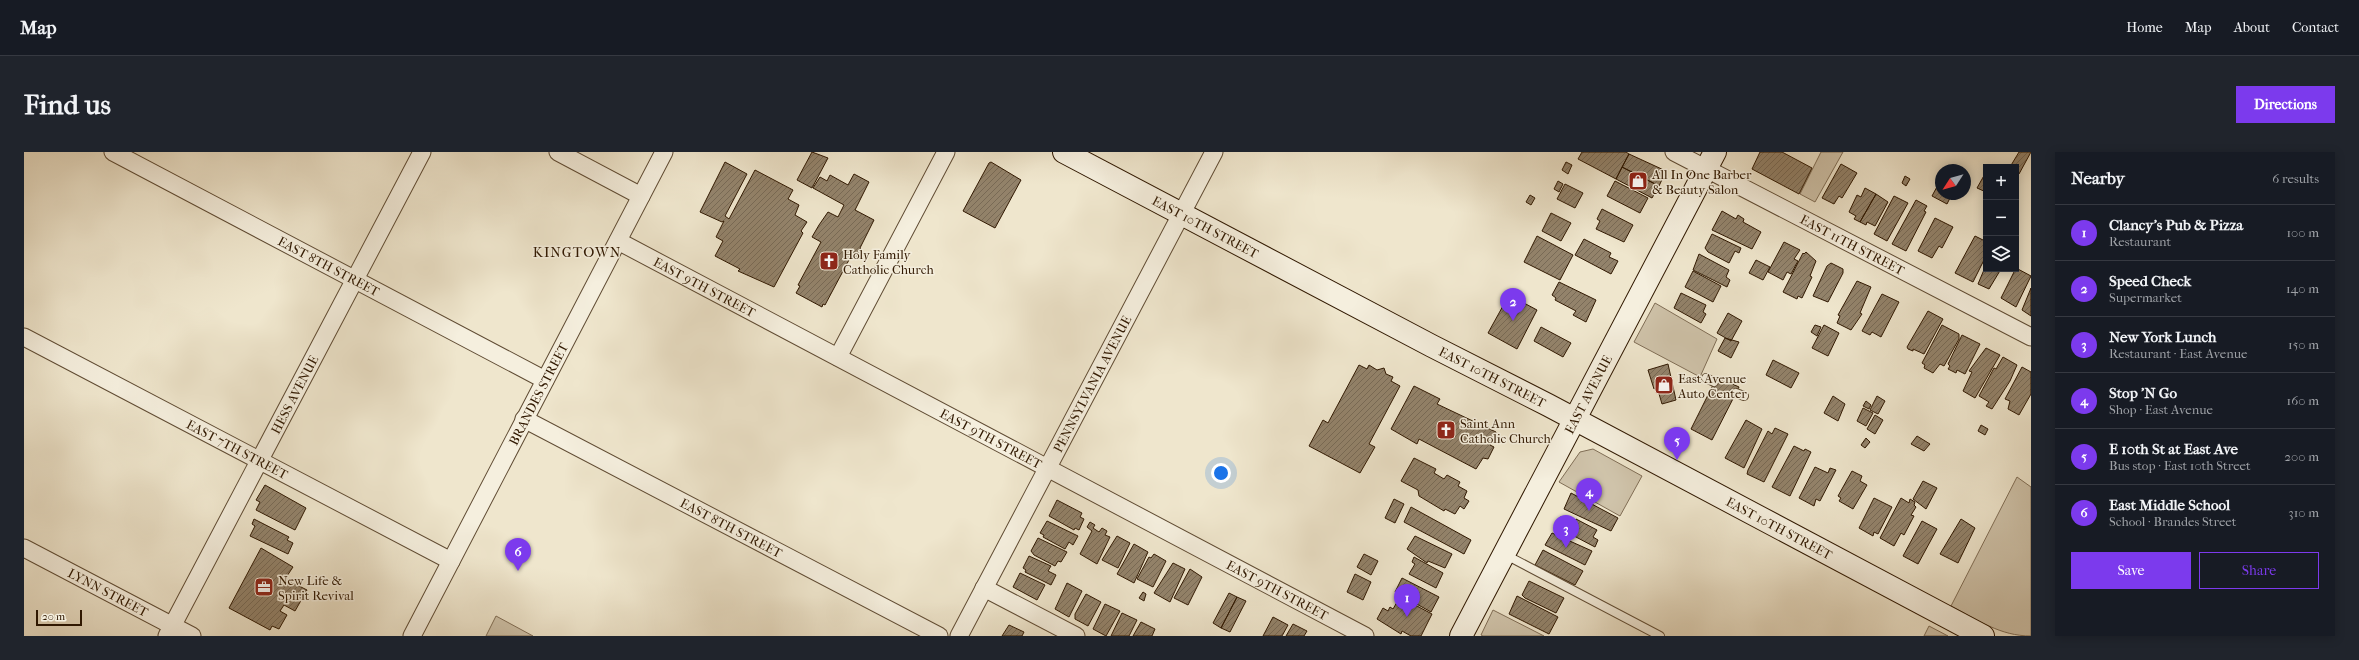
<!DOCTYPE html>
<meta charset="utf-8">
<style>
body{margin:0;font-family:"IM FELL French Canon",serif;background:#20242c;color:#f1f3f6}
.controls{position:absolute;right:12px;top:12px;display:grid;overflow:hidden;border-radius:0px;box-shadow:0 2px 10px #0003}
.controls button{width:36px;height:36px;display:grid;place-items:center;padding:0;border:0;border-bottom:1px solid #363941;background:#171b24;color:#f1f3f6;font:20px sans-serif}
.compass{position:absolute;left:1911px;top:12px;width:36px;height:36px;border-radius:50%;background:#171b24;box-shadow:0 2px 10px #0003;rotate:234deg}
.scale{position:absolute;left:12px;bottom:10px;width:46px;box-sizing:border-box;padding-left:4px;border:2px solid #301801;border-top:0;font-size:11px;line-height:14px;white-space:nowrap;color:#301801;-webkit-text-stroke:3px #f5efde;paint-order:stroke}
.you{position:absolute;left:1197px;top:321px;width:14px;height:14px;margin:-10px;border:3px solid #fff;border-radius:50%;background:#1a73e8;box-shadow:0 0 0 6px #1a73e833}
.badge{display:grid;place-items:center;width:26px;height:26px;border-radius:50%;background:#7c3aed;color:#fff;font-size:13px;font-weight:700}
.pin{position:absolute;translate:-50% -33px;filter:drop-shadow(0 1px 2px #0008)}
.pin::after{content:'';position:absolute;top:21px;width:14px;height:12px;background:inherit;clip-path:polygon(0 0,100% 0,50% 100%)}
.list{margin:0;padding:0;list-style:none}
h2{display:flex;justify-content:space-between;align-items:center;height:52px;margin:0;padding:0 16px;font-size:17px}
h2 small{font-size:13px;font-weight:400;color:#9ea1a6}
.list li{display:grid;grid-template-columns:26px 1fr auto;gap:12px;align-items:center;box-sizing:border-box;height:56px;padding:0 16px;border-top:1px solid #363941}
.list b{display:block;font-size:15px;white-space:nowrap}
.list p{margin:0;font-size:13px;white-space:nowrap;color:#9ea1a6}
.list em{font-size:13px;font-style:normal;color:#9ea1a6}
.actions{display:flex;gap:8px;padding:12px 16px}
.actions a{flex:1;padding:9px 0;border:1px solid #7c3aed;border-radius:0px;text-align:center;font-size:14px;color:#7c3aed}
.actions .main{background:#7c3aed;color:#fff}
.icon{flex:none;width:22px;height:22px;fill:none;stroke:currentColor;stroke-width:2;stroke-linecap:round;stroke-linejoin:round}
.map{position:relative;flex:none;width:2007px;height:484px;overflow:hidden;border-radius:0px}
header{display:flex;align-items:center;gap:24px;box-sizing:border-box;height:56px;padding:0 20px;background:#171b24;border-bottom:1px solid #363941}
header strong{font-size:19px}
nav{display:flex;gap:22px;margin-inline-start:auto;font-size:14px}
.intro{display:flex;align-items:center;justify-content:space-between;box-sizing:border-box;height:96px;padding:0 24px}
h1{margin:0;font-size:28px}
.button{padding:10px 18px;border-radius:0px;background:#7c3aed;color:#fff;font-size:14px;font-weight:700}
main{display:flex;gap:24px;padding:0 24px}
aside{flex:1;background:#171b24;border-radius:0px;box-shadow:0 2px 10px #0003}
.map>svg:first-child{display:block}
.green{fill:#cfc3aa;stroke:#806e56}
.building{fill:url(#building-hatch);stroke:#301801}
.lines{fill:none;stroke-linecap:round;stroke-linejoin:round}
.lane-casing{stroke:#604c34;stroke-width:10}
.street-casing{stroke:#604c34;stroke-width:19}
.secondary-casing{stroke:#301801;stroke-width:24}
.lane{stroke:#f5efde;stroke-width:8}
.street{stroke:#f5efde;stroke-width:17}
.secondary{stroke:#f5efde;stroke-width:22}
.labels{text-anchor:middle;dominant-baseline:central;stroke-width:3;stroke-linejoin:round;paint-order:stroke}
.poi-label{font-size:13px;fill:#301801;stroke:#f5efde;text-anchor:start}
.street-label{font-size:13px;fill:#301801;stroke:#f5efde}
.neighbourhood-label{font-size:14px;letter-spacing:1px;fill:#301801;stroke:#f5efde}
</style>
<header>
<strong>Map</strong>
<nav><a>Home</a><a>Map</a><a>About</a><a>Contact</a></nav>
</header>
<div class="intro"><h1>Find us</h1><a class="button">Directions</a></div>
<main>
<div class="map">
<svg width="2007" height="484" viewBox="0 0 2007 484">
<defs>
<pattern id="building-hatch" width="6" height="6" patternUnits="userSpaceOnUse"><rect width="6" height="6" fill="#93836b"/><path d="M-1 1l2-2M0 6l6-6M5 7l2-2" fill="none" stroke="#786a56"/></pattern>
</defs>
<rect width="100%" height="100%" fill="#efe6cd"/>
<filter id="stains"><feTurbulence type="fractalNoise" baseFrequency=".005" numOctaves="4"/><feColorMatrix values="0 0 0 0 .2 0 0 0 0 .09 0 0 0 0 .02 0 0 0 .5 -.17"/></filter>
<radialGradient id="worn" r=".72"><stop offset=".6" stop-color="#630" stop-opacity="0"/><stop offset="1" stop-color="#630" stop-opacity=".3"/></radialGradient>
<path class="green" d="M1797 0H1819L1791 50 1776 42Z
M1631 151 1693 187 1676 225 1610 190Z
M1569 297 1618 324 1596 364 1535 330 1556 300Z
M1993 325 2007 335V484C1976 484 1954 468 1927 454Z
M1469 458 1520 484H1459L1457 483Z
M472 464 509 484H462Z
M1905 474 1924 484H1900Z"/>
<path class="building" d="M788 0 804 6 788 36 773 28Z
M1558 0H1602L1605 2 1592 27 1554 7Z
M1736 0H1758L1788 16 1775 42 1728 17Z
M1995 0H2007L1995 22 1992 20V15H1986Z
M1605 2 1642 19 1635 34 1598 15Z
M701 10 723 22 701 64 705 67 731 18 769 38 764 47 775 53 771 63 783 70 777 79 779 81 750 135 714 119 716 117 691 104 699 89 692 85 700 69 698 70 676 60Z
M967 10 997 28 971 76 939 59 965 11Z
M1542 10 1548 13 1544 22 1538 18Z
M1817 12 1833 21 1818 46 1815 44 1810 52 1798 46Z
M1598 15 1635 34 1628 46 1592 27Z
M1962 20V40L1953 36Z
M830 22 845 30 831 58 850 68 836 96 838 99 834 107 826 106 801 153 799 152 798 155 772 141 776 134 774 133 797 90 788 85 795 73 804 60 814 65 820 53 789 36 796 25 803 29 806 23 824 33Z
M1881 24 1886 27 1882 34 1878 31Z
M1534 29 1539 32 1535 40 1530 37Z
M1591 29 1624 46 1616 61 1583 44Z
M1915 31 1917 32V42H1928L1923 52 1908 44Z
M1541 32 1559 41 1551 56 1533 47Z
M1841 36 1852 42 1836 70 1830 67 1832 64 1825 60 1833 43 1837 45Z
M1852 42 1864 50 1851 74 1843 70 1842 73 1836 70Z
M1506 43 1511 46 1507 53 1502 50Z
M1870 44 1884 51 1863 89 1850 82Z
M1892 48 1903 54 1900 59 1902 60 1882 99 1868 92Z
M1578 57 1609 73 1600 90 1572 77 1576 69 1573 67Z
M1698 59 1712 67 1714 63 1720 67 1719 70 1737 80 1728 97 1688 78Z
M1527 61 1547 71 1537 89 1518 79Z
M1911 66 1929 75 1918 96 1915 94 1908 106 1894 99Z
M1688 82 1717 96 1715 101 1711 99 1705 111 1684 100 1681 96Z
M1513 84 1549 103 1536 128 1500 110Z
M1951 84 1961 89 1962 87V104L1949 130 1931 121Z
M1560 87 1587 101 1585 105 1594 109 1587 122 1551 103Z
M1760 90 1776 98 1770 107 1774 109 1767 122 1763 120 1759 128 1744 120Z
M1782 100 1792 109 1786 124 1788 125 1778 146 1774 144 1773 147 1759 140 1779 101 1780 102Z
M1675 102 1705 118 1702 125 1706 128 1703 135 1669 118Z
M1732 108 1746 115 1739 128 1725 121Z
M1807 111 1819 117V121L1804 150 1789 144 1803 114Z
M1962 113V117H1977L1965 137 1954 132Z
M1992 116 2007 124 1992 155 1977 146Z
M1669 119 1697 134 1689 150 1661 135Z
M1833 129 1847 135 1836 161 1838 162 1827 178 1813 171 1816 164 1814 163Z
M1535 130 1572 148 1562 170 1549 163 1552 159 1531 148 1532 146 1528 143Z
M2007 136V164L1998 158Z
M1657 141 1682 153 1679 160 1682 162 1677 171 1650 156Z
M1858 142 1875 150 1857 185 1848 180 1846 183 1838 179Z
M1485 143 1513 158 1493 197 1464 181Z
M1904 159 1919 167 1900 202 1889 197V199L1884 197 1883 195Z
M1704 161 1718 169 1707 189 1693 181Z
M1791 173 1797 175 1793 184 1787 180Z
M1800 173 1815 181 1804 204 1788 196Z
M1918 173 1935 182V187L1920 214 1916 212 1909 221 1900 216 1901 213 1898 211Z
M1517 175 1547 191 1539 205 1510 189Z
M1938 183 1956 192 1941 222 1933 218 1932 221 1924 217 1926 214 1924 212Z
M1701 186 1715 190 1707 206 1694 199Z
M1962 196 1976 203 1951 246 1939 239 1948 220 1945 219Z
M1979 205 1993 213 1986 229 1968 257 1962 254 1965 250 1955 244 1970 216 1972 217Z
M1749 208 1775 221 1767 236 1742 223Z
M1644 212 1652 248 1638 252 1633 235 1630 237 1624 218Z
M1335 213 1343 217 1345 213 1353 218 1360 216 1362 222 1369 225 1367 229 1376 234 1345 292 1351 295 1336 321 1285 294 1299 268 1304 271Z
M1998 215 2007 220V242L1995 263 1984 257 1986 249 1981 247Z
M1693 225 1715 235 1688 288 1667 277Z
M1390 234 1416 247 1413 252 1472 280 1466 293 1470 295 1464 307 1459 306 1452 317 1395 287 1393 292 1367 277Z
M1809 244 1821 252 1814 269 1800 261Z
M1853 244 1861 249 1854 262 1846 258Z
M1842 249 1847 253 1845 257 1839 254Z
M1839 256 1849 261 1842 274 1833 269Z
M1851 263 1859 268 1851 282 1843 277Z
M1722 268 1738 277 1720 316 1701 306Z
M1957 273 1964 277 1961 283 1954 279Z
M1751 276 1764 282 1740 330 1723 322 1724 318 1744 279 1748 282Z
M1893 284 1906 292 1900 299 1887 292Z
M1842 286 1846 290 1841 296 1837 293Z
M1770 294 1780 299 1781 297 1787 300 1766 344 1748 335Z
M1390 306 1412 317 1410 321 1420 327 1423 323 1436 330 1434 334 1443 339 1440 346 1445 349 1440 357 1436 354 1431 362 1421 357 1420 359 1395 344 1394 338 1377 329Z
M1791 315 1804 321 1806 316 1812 318 1796 349 1792 347 1790 354 1775 346Z
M1828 319 1838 324 1836 329 1843 333 1829 357 1815 349 1817 346 1814 344Z
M1899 329 1913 336 1902 357 1889 347Z
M241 333 282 356 271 378 232 358 236 350 232 348Z
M1547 341 1594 366 1587 379 1540 357Z
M1850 346 1868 355 1854 382 1850 380 1849 384 1835 376Z
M1877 346 1885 351 1886 347 1891 350 1890 353 1892 355 1887 363 1890 364 1880 383 1877 381 1870 394 1856 386Z
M1370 347 1380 352 1371 371 1361 366Z
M1033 348 1058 361 1056 365 1060 367 1055 378 1051 376 1050 378 1025 364Z
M1387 355 1447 388 1440 402 1380 370Z
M1536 365 1550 372 1552 367 1573 378 1569 385 1574 388 1571 395 1531 374Z
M230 367 265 385 263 388 269 391 264 402 226 384 231 374 228 372Z
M1937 367 1951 376 1934 411 1916 402Z
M1023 369 1054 384 1049 393 1045 390 1041 397 1019 385 1020 383 1016 381Z
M1898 369 1913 377 1894 412 1879 404Z
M1066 370 1071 373 1069 376 1075 380 1078 376 1083 379 1081 383 1086 385 1073 412 1056 402 1068 379 1063 375Z
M1528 381 1568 399 1561 413 1521 393Z
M1093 384 1106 391 1094 416 1078 408Z
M1391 384 1428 402 1421 416 1404 409 1403 411 1383 397Z
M1014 386 1043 400 1037 410 1034 409 1031 414 1010 403 1007 399Z
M1110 392 1124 400 1110 431 1093 422Z
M237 396 269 415 261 427 283 438 271 459 260 453 256 459 263 463 255 477 248 474 246 478 205 456Z
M1519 398 1559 419 1551 433 1511 413Z
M1130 402 1142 409 1129 435 1113 427 1125 405 1127 406Z
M1340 402 1354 409 1347 423 1333 415Z
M1005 404 1027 414 1024 419 1032 423 1027 433 1001 420 1002 418 999 416Z
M1390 405 1419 421 1412 436 1385 422 1391 412 1388 410Z
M1149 411 1161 417 1146 450 1130 441Z
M1166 417 1178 425 1164 453 1150 446Z
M996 421 1021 433 1013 448 989 435Z
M1331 422 1347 430 1339 448 1323 440Z
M1378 426 1415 445 1407 460 1371 440Z
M1505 429 1540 446 1532 461 1501 446 1498 443Z
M1043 431 1058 439 1045 465 1031 457Z
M1119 440 1122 442 1120 449 1115 446Z
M1205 441 1213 445 1197 476 1189 471Z
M1062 442 1077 450 1064 474 1051 467V462Z
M1493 444 1534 465 1525 482 1485 462Z
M1213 445 1222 449 1206 480 1197 476Z
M1376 445 1408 462 1397 484H1387L1378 479 1377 482 1353 467 1359 456 1364 459 1366 455 1369 457Z
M1081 452 1096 459 1082 484 1069 477Z
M1098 461 1113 468 1105 484H1087Z
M1249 465 1264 473 1258 484H1239Z
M1117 470 1131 477 1128 484H1109Z
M1269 472 1283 479 1280 484H1262Z
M985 473 1000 480 998 484H978Z"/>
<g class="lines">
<g class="lane-casing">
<path id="lane" d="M1682 226 1690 230
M1712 241 1720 244
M1480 402 1636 484"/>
</g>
<g class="street-casing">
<g id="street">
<path id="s1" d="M89 0 521 228"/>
<path d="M534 0 617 44"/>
<path id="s2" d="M1650 0 2007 185"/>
<path id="s3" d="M594 89 1341 484"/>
<path id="s4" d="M0 185 427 409"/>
<path d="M814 205 922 0"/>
<path id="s5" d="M500 267 915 484"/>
<path id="s6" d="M0 396 168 484"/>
<path d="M960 436 1052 484"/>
<path id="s7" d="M143 484 398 0"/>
<path id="s8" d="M388 484 640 0"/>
<path id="s9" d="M935 484 1190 0"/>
</g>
</g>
<g class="secondary-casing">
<g id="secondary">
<path id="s10" d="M1040 0 1408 194 1524 253 1959 484"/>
<path id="s11" d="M1437 484 1691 0"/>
</g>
</g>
<use href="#lane" class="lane"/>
<use href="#street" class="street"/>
<use href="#secondary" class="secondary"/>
</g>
<defs>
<g id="shop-square" transform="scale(1)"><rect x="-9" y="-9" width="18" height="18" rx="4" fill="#8f2418" stroke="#f5efde"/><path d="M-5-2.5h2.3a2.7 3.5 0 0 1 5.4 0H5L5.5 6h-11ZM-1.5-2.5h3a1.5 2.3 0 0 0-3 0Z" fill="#fff"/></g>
<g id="church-square" transform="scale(1)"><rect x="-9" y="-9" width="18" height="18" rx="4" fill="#8f2418" stroke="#f5efde"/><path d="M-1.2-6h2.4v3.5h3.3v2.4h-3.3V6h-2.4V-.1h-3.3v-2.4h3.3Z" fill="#fff"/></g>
<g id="office-square" transform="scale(1)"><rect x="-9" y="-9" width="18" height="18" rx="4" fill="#8f2418" stroke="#f5efde"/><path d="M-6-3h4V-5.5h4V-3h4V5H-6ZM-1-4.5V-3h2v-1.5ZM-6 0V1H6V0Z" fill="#fff"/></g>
</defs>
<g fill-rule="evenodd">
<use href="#shop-square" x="1614" y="29"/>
<use href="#church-square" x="805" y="109"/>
<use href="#shop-square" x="1640" y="233"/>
<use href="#church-square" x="1422" y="278"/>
<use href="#office-square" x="240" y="435"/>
</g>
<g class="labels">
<g class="poi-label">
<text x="1628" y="22">All In One Barber<tspan x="1628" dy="15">&amp; Beauty Salon</tspan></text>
<text x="819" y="102">Holy Family<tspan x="819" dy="15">Catholic Church</tspan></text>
<text x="1654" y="226">East Avenue<tspan x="1654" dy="15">Auto Center</tspan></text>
<text x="1436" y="271">Saint Ann<tspan x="1436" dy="15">Catholic Church</tspan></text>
<text x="254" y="428">New Life &amp;<tspan x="254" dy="15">Spirit Revival</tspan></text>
</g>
<g class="street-label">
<text stroke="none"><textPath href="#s10" startOffset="160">EAST 10TH STREET</textPath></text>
<text stroke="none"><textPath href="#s2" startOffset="201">EAST 11TH STREET</textPath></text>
<text stroke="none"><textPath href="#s1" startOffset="244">EAST 8TH STREET</textPath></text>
<text stroke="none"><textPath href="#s3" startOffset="98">EAST 9TH STREET</textPath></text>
<text stroke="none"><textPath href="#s10" startOffset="484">EAST 10TH STREET</textPath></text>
<text stroke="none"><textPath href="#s9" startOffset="285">PENNSYLVANIA AVENUE</textPath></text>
<text stroke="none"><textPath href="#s7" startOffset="273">HESS AVENUE</textPath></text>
<text stroke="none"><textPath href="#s8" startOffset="273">BRANDES STREET</textPath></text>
<text stroke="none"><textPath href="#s11" startOffset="273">EAST AVENUE</textPath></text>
<text stroke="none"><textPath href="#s3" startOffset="422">EAST 9TH STREET</textPath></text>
<text stroke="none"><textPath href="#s4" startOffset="241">EAST 7TH STREET</textPath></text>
<text stroke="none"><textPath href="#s5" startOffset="234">EAST 8TH STREET</textPath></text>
<text stroke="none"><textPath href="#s10" startOffset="808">EAST 10TH STREET</textPath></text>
<text stroke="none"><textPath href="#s3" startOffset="746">EAST 9TH STREET</textPath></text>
<text stroke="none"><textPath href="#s6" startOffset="95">LYNN STREET</textPath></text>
</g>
<g class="neighbourhood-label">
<text x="553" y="100">KINGTOWN</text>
</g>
</g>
<rect width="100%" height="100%" filter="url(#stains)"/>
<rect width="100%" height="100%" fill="url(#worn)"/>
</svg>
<div class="controls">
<button>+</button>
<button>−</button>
<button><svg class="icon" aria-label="layers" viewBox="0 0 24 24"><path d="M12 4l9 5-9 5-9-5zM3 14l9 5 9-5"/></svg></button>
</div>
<svg class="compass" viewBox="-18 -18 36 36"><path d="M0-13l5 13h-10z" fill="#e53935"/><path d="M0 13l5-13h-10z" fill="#9ea1a6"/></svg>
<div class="scale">20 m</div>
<div class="you"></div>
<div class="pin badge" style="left:1383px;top:465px">1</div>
<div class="pin badge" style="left:1489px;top:169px">2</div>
<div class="pin badge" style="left:1542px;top:396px">3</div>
<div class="pin badge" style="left:1565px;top:359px">4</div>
<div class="pin badge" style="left:1653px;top:308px">5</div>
<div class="pin badge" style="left:494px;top:419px">6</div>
</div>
<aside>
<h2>Nearby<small>6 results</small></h2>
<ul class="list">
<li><span class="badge">1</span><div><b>Clancy's Pub &amp; Pizza</b><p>Restaurant</p></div><em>100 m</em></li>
<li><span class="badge">2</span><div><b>Speed Check</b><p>Supermarket</p></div><em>140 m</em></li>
<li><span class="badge">3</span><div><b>New York Lunch</b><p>Restaurant · East Avenue</p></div><em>150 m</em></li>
<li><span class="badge">4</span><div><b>Stop 'N Go</b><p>Shop · East Avenue</p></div><em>160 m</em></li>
<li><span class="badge">5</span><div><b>E 10th St at East Ave</b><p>Bus stop · East 10th Street</p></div><em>200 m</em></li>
<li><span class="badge">6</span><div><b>East Middle School</b><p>School · Brandes Street</p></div><em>310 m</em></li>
</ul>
<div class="actions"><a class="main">Save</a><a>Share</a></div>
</aside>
</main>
